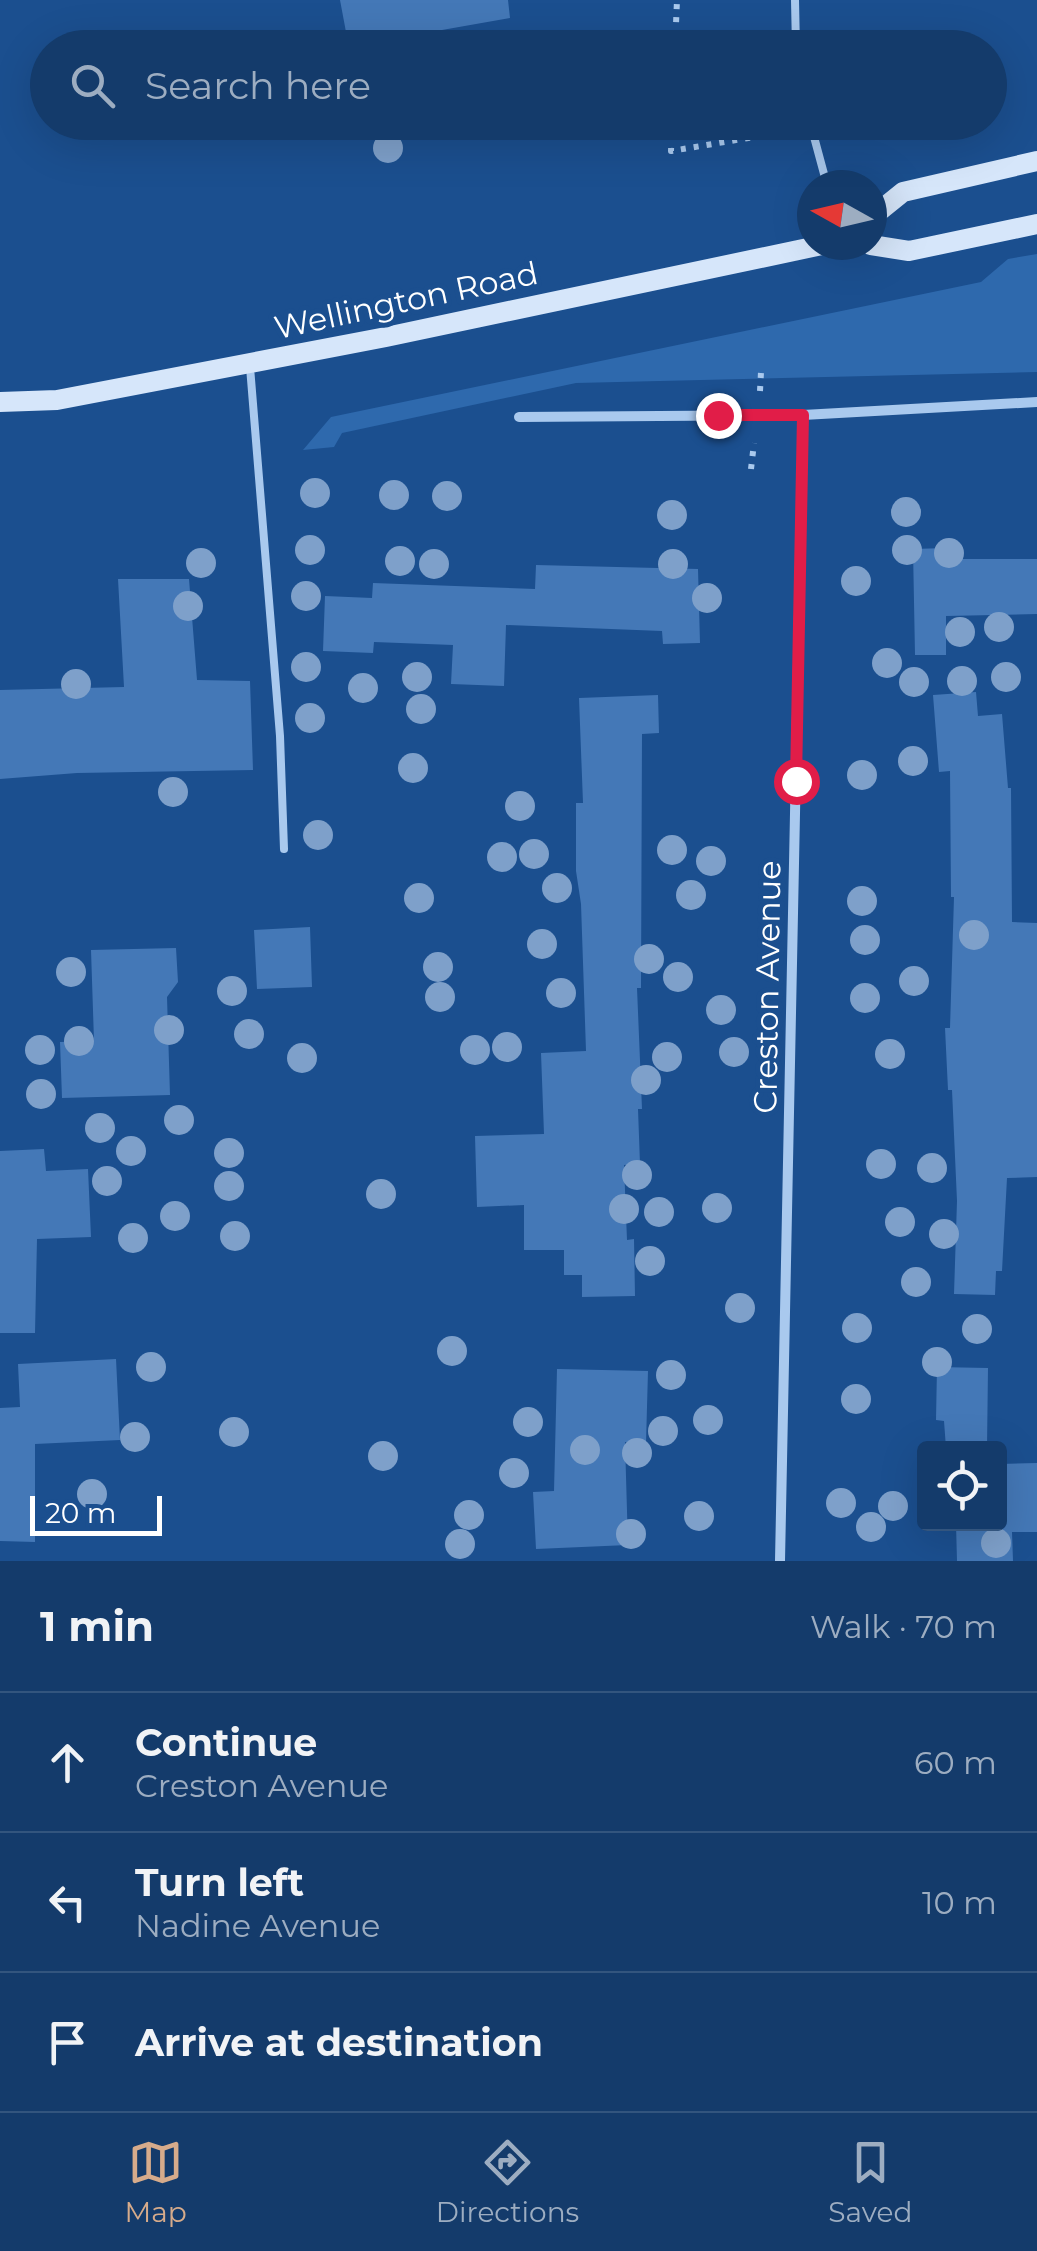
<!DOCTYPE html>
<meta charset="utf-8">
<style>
body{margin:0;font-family:Montserrat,sans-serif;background:#214673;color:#f1f3f6}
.controls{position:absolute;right:30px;bottom:30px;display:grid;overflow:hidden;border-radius:10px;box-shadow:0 10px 40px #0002}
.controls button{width:90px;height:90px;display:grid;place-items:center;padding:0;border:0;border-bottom:2px solid #33557e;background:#143b6b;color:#f1f3f6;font:50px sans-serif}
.compass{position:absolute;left:797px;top:170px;width:90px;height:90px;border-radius:50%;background:#143b6b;box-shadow:0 10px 40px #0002;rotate:278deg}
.scale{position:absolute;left:30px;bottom:25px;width:132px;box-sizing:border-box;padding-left:10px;border:5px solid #fff;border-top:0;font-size:28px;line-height:35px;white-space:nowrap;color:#fff;-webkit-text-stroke:8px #1b4f8f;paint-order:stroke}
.stop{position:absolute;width:30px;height:30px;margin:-22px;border:8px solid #e11d48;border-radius:50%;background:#fff}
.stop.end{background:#e11d48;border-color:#fff;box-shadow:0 2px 10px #0008}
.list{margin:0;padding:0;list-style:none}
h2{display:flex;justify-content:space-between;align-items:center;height:130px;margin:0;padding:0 40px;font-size:42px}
h2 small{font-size:32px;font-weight:400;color:#9dadc1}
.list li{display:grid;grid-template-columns:65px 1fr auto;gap:30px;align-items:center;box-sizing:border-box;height:140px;padding:0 40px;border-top:2px solid #33557e}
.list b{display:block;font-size:38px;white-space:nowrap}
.list p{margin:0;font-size:32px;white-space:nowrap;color:#9dadc1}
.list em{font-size:32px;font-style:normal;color:#9dadc1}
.icon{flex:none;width:55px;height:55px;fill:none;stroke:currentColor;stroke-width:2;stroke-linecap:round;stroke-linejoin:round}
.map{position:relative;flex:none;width:1037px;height:1561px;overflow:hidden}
.search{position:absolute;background:#143b6b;box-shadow:0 10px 40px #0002;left:30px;right:30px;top:30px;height:110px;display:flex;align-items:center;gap:25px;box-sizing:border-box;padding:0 35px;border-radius:55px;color:#9dadc1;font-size:38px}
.sheet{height:550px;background:#143b6b}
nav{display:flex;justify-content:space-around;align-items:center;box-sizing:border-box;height:140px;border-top:2px solid #33557e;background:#143b6b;font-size:28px;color:#9dadc1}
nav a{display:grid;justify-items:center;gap:5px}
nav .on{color:#d6ab8b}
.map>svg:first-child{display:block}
.green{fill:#2e69ad}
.building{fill:#4478b7}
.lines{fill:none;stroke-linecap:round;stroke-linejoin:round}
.path{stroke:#a9c9ee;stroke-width:6;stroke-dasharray:5 8;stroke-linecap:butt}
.lane{stroke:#a9c9ee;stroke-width:8}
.street{stroke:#a9c9ee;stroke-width:10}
.secondary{stroke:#d6e6fa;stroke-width:20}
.tree{fill:#7ea0ca}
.route{stroke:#e11d48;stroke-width:12}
.labels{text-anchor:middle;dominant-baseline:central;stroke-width:10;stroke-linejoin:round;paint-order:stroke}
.street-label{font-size:32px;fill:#fff;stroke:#1b4f8f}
</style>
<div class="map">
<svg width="1037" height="1561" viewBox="0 0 1037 1561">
<rect width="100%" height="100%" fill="#1b4f8f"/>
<path class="green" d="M1037 254V372L576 383 342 433 334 447 303 450 331 417 981 282 1008 259Z"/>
<path class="building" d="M340 0H508L510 18 442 30 445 48H349Z
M946 548V559H1037V614L946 616V655H915L913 549Z
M536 565 698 569 700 643 663 644 662 631 506 625 504 686 451 684 453 645 374 642 373 653 323 651 325 596 372 598 373 583 535 589Z
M118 579H189L197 680 250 681 253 770 77 773 0 779V690L124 687Z
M976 692 978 716 1002 714 1008 788H1011L1012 922 1037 923V1177L1007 1178 1002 1271H996L995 1295 954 1294 957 1201 952 1090H948L945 1028H950L954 897H951L950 771 939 772 933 695Z
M658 695 659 733 642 734 641 988H637L642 1109H638L640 1164 624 1165 627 1240 634 1239 635 1296 582 1297V1275H564V1250H524V1205L477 1207 475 1136 544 1134 541 1053 586 1051 581 904 576 871V803H583L579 698Z
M310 927 312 987 257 989 254 930Z
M176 948 178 982 167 997 170 1095 62 1098 60 1042 94 1041 91 950Z
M44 1149 46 1171 88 1169 91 1237 37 1239 35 1333H0V1151Z
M116 1359 120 1440 35 1444V1542L0 1541V1408L20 1407 18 1364Z
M937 1367 988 1368 987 1448H946L944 1421 936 1420Z
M557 1369 648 1371 646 1443 625 1442 628 1545 536 1549 533 1492 554 1491Z
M1037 1463V1532H1012L1013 1561H957L956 1524H1000V1464Z"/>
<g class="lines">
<path class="path" d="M675 48 677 0
M672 122 671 151 790 131
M760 391 761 372
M751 469 754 443"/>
<path class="lane" d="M795 0 796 48
M810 122 827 185
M250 367 280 736 284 849"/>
<path class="street" d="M519 417 803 415 1037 402
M780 1561 803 415"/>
<path class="secondary" d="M872 217 903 192 1037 161
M871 245 909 251 1037 224
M0 402 57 400 386 337 822 245"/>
</g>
<g class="tree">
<circle cx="388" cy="148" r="15"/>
<circle cx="315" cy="493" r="15"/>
<circle cx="394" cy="495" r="15"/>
<circle cx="447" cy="496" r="15"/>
<circle cx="906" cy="512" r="15"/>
<circle cx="672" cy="515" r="15"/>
<circle cx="310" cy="550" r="15"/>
<circle cx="907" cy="550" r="15"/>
<circle cx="949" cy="553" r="15"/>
<circle cx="400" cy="561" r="15"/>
<circle cx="201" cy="563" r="15"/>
<circle cx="434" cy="564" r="15"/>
<circle cx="673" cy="564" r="15"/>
<circle cx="856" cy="581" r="15"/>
<circle cx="306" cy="596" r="15"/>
<circle cx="707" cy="598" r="15"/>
<circle cx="188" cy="606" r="15"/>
<circle cx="999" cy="627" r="15"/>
<circle cx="960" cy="632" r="15"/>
<circle cx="887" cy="663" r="15"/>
<circle cx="306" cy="667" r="15"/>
<circle cx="417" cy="677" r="15"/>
<circle cx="1006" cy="677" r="15"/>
<circle cx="962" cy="681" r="15"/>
<circle cx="914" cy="682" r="15"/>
<circle cx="76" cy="684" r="15"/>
<circle cx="363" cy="688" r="15"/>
<circle cx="421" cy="709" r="15"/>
<circle cx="310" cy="718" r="15"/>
<circle cx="913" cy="761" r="15"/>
<circle cx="413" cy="768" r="15"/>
<circle cx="862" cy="775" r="15"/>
<circle cx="173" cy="792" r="15"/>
<circle cx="520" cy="806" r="15"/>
<circle cx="318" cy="835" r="15"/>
<circle cx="672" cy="850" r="15"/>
<circle cx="534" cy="854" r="15"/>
<circle cx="502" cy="857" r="15"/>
<circle cx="711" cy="861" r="15"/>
<circle cx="557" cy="888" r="15"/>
<circle cx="691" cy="895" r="15"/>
<circle cx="419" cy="898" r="15"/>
<circle cx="862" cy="901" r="15"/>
<circle cx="974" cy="935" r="15"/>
<circle cx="865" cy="940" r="15"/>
<circle cx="542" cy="944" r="15"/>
<circle cx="649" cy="959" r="15"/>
<circle cx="438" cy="967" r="15"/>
<circle cx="71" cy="972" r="15"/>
<circle cx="678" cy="977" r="15"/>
<circle cx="914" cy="981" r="15"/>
<circle cx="232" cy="991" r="15"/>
<circle cx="561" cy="993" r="15"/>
<circle cx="440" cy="997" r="15"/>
<circle cx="865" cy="998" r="15"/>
<circle cx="721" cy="1010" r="15"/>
<circle cx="169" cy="1030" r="15"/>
<circle cx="249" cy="1034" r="15"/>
<circle cx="79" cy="1041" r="15"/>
<circle cx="507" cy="1047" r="15"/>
<circle cx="40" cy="1050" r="15"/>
<circle cx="475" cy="1050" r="15"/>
<circle cx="734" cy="1052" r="15"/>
<circle cx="890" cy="1054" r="15"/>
<circle cx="667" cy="1057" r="15"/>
<circle cx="302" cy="1058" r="15"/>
<circle cx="646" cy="1080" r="15"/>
<circle cx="41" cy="1094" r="15"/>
<circle cx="179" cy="1120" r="15"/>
<circle cx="100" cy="1128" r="15"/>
<circle cx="131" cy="1151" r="15"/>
<circle cx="229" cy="1153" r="15"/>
<circle cx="881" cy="1164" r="15"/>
<circle cx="932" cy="1168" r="15"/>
<circle cx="637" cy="1175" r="15"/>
<circle cx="107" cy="1181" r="15"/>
<circle cx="229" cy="1186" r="15"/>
<circle cx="381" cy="1194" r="15"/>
<circle cx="717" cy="1208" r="15"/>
<circle cx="624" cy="1209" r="15"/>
<circle cx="659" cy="1212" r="15"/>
<circle cx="175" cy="1216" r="15"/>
<circle cx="900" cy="1222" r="15"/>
<circle cx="944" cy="1234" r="15"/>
<circle cx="235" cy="1236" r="15"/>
<circle cx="133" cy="1238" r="15"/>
<circle cx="650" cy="1261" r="15"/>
<circle cx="916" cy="1282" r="15"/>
<circle cx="740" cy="1308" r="15"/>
<circle cx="857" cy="1328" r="15"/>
<circle cx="977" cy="1329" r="15"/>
<circle cx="452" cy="1351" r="15"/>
<circle cx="937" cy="1362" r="15"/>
<circle cx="151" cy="1367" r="15"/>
<circle cx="671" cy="1375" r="15"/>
<circle cx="856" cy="1399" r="15"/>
<circle cx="708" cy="1420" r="15"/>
<circle cx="528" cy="1422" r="15"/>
<circle cx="663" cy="1431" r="15"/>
<circle cx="234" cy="1432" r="15"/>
<circle cx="135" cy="1437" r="15"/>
<circle cx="585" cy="1450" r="15"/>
<circle cx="637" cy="1453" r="15"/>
<circle cx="383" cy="1456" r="15"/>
<circle cx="514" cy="1473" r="15"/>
<circle cx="92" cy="1494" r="15"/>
<circle cx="841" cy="1503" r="15"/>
<circle cx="893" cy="1506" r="15"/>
<circle cx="469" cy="1515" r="15"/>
<circle cx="699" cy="1516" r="15"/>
<circle cx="871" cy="1527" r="15"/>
<circle cx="631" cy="1534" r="15"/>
<circle cx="996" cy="1543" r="15"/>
<circle cx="460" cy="1544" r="15"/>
</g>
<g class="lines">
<path class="route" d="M718 415H803L796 781"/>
</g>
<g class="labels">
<g class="street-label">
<text transform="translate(406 300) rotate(-12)">Wellington Road</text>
<text transform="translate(767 987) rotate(-89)">Creston Avenue</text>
</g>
</g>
</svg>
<div class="controls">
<button><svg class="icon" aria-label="locate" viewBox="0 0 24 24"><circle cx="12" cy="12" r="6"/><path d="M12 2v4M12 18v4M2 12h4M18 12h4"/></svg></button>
</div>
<svg class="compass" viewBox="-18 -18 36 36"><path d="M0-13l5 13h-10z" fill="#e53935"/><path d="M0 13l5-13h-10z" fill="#9dadc1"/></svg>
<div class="scale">20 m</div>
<div class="stop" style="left:796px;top:781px"></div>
<div class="stop end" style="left:718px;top:415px"></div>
<div class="search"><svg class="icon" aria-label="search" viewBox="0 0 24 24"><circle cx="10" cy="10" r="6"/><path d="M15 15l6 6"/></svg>Search here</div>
</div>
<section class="sheet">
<h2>1 min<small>Walk · 70 m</small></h2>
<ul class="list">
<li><svg class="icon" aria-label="ahead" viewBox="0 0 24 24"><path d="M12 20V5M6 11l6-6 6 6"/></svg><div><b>Continue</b><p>Creston Avenue</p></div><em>60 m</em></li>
<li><svg class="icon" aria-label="left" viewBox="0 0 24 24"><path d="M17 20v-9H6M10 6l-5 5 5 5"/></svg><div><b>Turn left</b><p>Nadine Avenue</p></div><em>10 m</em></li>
<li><svg class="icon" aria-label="arrive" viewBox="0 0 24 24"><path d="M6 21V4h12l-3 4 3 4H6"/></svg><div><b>Arrive at destination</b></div></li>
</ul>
</section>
<nav>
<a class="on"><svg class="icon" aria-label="map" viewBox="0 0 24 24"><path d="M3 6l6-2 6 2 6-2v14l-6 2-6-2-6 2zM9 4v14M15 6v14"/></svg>Map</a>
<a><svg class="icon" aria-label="directions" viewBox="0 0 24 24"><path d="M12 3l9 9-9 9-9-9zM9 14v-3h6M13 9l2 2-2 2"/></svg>Directions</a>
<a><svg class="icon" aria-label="saved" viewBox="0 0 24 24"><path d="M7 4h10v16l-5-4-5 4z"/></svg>Saved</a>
</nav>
